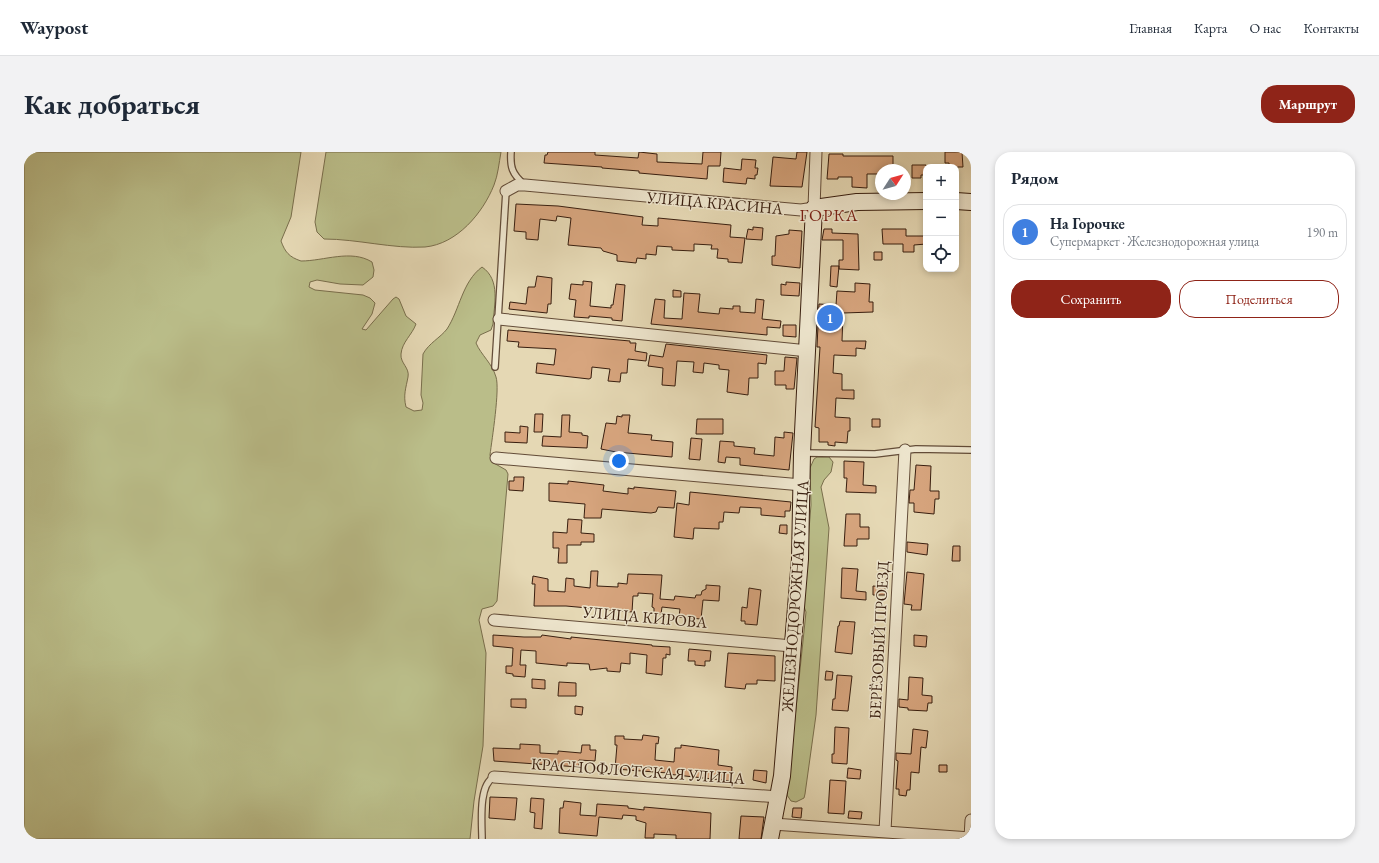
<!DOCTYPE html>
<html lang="ru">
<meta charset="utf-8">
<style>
body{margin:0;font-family:"EB Garamond",serif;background:#f2f2f3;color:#1f2937}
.controls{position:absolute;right:12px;top:12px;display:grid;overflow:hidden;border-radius:8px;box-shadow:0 2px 6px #0003}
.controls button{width:36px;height:36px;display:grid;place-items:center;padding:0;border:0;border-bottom:1px solid #e0e1e3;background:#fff;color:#1f2937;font:20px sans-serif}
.compass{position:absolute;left:851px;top:12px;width:36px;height:36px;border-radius:50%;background:#fff;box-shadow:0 2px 6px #0003;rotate:54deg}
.you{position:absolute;left:595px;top:309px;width:14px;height:14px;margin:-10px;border:3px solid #fff;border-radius:50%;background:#1a73e8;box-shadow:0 0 0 6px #1a73e833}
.badge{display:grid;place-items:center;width:26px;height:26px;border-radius:50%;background:#8f2418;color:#fff;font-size:13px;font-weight:700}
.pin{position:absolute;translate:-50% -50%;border:2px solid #fff;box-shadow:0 1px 4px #0006}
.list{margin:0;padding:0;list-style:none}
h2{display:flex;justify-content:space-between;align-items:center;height:52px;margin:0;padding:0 16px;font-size:17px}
h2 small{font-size:13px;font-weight:400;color:#747a83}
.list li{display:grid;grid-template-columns:26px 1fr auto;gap:12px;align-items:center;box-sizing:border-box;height:56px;margin:0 8px 8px;padding:0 8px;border:1px solid #e0e1e3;border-radius:16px}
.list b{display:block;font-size:15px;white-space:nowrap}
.list p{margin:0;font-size:13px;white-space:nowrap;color:#747a83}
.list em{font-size:13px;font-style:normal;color:#747a83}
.actions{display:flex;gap:8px;padding:12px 16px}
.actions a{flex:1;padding:9px 0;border:1px solid #8f2418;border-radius:16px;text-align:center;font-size:14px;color:#8f2418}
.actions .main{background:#8f2418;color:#fff}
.icon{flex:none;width:22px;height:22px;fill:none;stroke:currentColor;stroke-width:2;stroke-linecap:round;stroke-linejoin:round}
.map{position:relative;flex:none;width:947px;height:687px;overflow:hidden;border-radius:16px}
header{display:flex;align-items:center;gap:24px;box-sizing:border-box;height:56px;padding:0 20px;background:#fff;border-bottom:1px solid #e0e1e3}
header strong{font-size:19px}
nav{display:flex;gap:22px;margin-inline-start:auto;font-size:14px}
.intro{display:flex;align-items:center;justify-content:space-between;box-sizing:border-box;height:96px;padding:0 24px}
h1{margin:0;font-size:28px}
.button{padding:10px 18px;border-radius:16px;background:#8f2418;color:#fff;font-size:14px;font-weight:700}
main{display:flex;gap:24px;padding:0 24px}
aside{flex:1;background:#fff;border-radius:16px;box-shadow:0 2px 6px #0003}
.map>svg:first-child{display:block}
.green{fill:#babd89;stroke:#796e4c}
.building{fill:#d7a57e;stroke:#381e0f}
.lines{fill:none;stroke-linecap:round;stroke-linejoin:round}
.lane-casing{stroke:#634c38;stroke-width:8}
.street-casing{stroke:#634c38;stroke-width:13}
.secondary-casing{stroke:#381e0f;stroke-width:18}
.lane{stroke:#eee6ce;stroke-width:5.5}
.street{stroke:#eee6ce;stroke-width:11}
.secondary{stroke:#eee6ce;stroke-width:16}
.labels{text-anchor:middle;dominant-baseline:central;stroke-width:3;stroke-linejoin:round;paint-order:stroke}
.street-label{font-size:16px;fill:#381e0f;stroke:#eee6ce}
.neighbourhood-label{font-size:17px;letter-spacing:1px;fill:#7a1f14;stroke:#eee6ce}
</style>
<header>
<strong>Waypost</strong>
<nav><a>Главная</a><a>Карта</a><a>О нас</a><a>Контакты</a></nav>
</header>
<div class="intro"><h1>Как добраться</h1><a class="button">Маршрут</a></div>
<main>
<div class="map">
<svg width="947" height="687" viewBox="0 0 947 687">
<rect width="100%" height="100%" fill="#e5d8b4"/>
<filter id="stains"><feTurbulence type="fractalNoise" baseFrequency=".005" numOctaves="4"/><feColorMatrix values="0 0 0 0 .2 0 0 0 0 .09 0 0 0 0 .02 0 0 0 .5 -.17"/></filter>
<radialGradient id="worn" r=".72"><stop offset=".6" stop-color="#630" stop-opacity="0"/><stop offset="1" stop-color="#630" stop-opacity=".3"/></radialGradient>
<path class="green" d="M0 0H277L267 65 257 89C261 100 265 105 277 109 300 109 327 97 348 110L350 118 349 125 339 133 316 132 293 128 286 130 285 135 291 138 339 143 346 146 351 151 348 162 338 177 342 178 369 147 372 145 375 147 382 164 392 172C388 183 378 190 377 202 376 211 386 216 384 225 382 236 379 243 382 255L390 259 398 258 399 251 397 243 399 202C405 191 416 186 423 177 436 157 438 130 458 115 477 128 470 153 469 172L467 178 456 183 452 191C457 203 468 211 472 225 476 237 468 287 466 303L468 310 482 318 484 322 473 449 469 454 458 457 455 468 462 501 459 594 450 649 446 687H0Z
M302 0H477C475 11 474 23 470 33 459 61 433 92 401 95 369 97 333 87 300 87L293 80 291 70Z
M793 305H805L809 310 807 320 800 328 797 335 805 376 792 563 781 642 780 646 772 650 767 649 763 643 782 460 779 452 787 353 786 316 790 307Z"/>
<path class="building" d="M524 0H571V3L614 6 615 0 633 2V10L678 12 679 0H697L696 14H684L683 27 615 21V19L578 16V15L520 11 521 3H523Z
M773 0H783L778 35 746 34 749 5 772 7Z
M921 0H938L939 15H925V11H921Z
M805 2H819V4H869V18H857V22H843V36L828 35V25H814V27H803Z
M718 7 732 8 731 16H734L733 23H731V27L723 26 722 32 699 30 700 16 717 18Z
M888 13H902V23H897V26H888Z
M492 52 534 54 619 65 618 73 634 74V66L707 73 706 85 721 86 718 111 704 110V107L693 106 694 97H687L688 93 670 92V99L648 98V95L633 94 632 103 622 102V107L613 106 612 111 593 109V103L579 99 577 96 544 93 547 66 533 64 532 69 516 67 514 88 502 87V80L490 79Z
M729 75 739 76 738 88 722 87 724 77 729 78Z
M800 77H808V81L834 82 835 118 815 117V108H819V88H798Z
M858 77H882V84H902V92L890 93V100H879V92H859Z
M765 78 778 79 776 116 748 113V104H751L752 84 765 82Z
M850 100H858V108H850Z
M807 114H815L813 135 806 134Z
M513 124 528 126 527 152H524L523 161 485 157 486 150 502 152 504 135H511Z
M559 129 568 130 566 154 587 156V153H589L592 132 601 133 598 169 588 168V166L565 164V166L550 165 552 148 545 147 547 132 559 133Z
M762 130 776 131 775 144 757 143V132L762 133Z
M831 131 846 132 845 150H849V160L819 161 818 189H842L841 197 832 196V204L810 203 809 221 818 222V238H830V247L812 246 811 265 826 266V279H824L823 291 811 290V294L804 293V290H795V276L791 275 796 195H793L795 152 812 153 813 139 831 140Z
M649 138 657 139V145H649Z
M660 141 676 142 674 160 695 162 696 156 709 157V154H716V160L731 161 732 147 740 148 738 167 757 169 756 176 743 175V183L627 172 631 147 641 148 640 166 658 167Z
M759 173H772V185L759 184Z
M484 178 606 189V191H612L611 199 623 201 622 209 604 207 603 221H597L596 230 584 229 586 217 568 215 567 226 565 227 512 221 513 211 530 213 532 197 494 195 495 190 483 189Z
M642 192 743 203 742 212 734 211V226H725L724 243 703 240 705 218 695 217V213L680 211 679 221 669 220 670 210 653 209 651 234 638 233 639 216 624 214 626 203 639 205Z
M761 205 773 206 770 237H762V233H751V219H760Z
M511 262H519L518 280H510Z
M538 263H546L545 280 558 281V283L564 284 563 296 518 294 519 284 537 285Z
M598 263H606L604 281 628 283 627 288 649 290 648 305 592 300 577 297 582 271 592 272 593 264 598 265Z
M673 267H699V282H672Z
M848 267H856V275H848Z
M496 274 504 275 503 291 481 290V280L496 281Z
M760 280 769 281 765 318 716 313V306L702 305 701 311 694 310 696 289 710 290V294L731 296 730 302 750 304 751 285 760 286Z
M667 286 678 287 676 308 665 307Z
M820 309 840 310 839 333 852 334V341L822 340 823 326H820Z
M892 313 907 314 906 339H915V347H911L910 362 890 360V351H885L886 338H890Z
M490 325H500L499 339 485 338V329H490Z
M544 329 580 333 579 339 604 342V336L610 337V335L652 339 650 356 634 355 632 360 627 361 578 357 577 366H560L561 352 525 349V331L544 332Z
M666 340 767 350 766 359H761V365L737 363V356L716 355 715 361 700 360 699 370H695V377L670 376 669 387 650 385 653 351 665 353Z
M822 362H836V375H845V387H833V394H820Z
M544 367 558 368 557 381 570 382V390H557V393H543V411H534L535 396H529V380L543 381Z
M756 373H763V382L755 381Z
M883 390 904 392 903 403 883 400Z
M929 394H936V409H928Z
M818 416 834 417 832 439 842 440V448L817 446Z
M567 419H574L573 434 594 435V431L603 432 604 422 638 423 636 447 650 448 651 444 671 446 672 443H677L678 439 682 437V433L696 434 695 449 679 448 677 467 655 465 656 457 638 455 637 462 630 461V456L628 455 629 442 614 441V444H609L608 460 542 454H510L511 432H508L509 424 524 427V439L541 440 542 426 550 427V434L566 436Z
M883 420 900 422 897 458H887L888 453 880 452Z
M849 434 861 435V443H849Z
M725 436 737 438 733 473 721 472V469H717L718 455 723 456Z
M816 469 831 470 828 502 811 500 814 474H815Z
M469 483 500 485H517L518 483 547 487V485L628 493V494L646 495V503L642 502V506H639L638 523 622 521 623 503 606 501V512L597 511 596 520 583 519V516L566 518 565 512 543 511V514L512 511V499L497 498 496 513H502L501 525 489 524V522L482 521V514H488L489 496 469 494Z
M890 483 903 484 902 495 890 494Z
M665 497 687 499 686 509H681V514L671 513V509H664Z
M704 501 751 504V529L733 528V532H722L721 537 701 535Z
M802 519 809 520 808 528H801Z
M813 523 828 524 824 559 808 558 809 547H811Z
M885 525 899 526 898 543 908 544V551H904L903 559 884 558V556L875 555V547L884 548Z
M508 527 521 528V537L508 536Z
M535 530 552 531V544H534Z
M487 547H502V556L487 555Z
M551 554 559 555 558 563 551 562Z
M811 575 825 576 823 612 808 611V602H810Z
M889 577 904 579 902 596 897 595 895 621 887 620 886 638H883L882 644 875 643V637H872L874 609 872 608V601L887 602Z
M619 583 635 585 634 592 632 591 631 608 650 610 651 596H657V593L695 598 694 613 708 615 707 629 643 622 644 621 591 617 593 593H591V584H600V587L618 588Z
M496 592 516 593V601L534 602V599L557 601 558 593H566V598H572L571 609 555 608V615L470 609 469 596 496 597Z
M915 613H923V620H915Z
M824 616 837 618 836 627 823 626Z
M730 618 743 619 742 631 729 628Z
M806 628 822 629 820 662 804 661Z
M466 645 493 646 491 668 465 666Z
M507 646 520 647 518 677 510 676 511 661 506 660Z
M540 649 557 651 556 663 572 664 573 652 604 654V656L620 658V655L687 661 686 687H652V683L630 682V686H621L622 671 612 668V664L599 663 598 667 575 665 573 684 535 681 536 656H539Z
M769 656H778L777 666 768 665Z
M825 659 838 660 837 667 824 666Z
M717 664 740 665 737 687H715Z"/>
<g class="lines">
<g class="lane-casing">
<path id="lane" d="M487 0C486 15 488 22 500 32
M471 215 482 39
M779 301 851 302 892 297 947 298
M458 687C458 671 454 633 470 625"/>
</g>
<g class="street-casing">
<path id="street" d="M482 39 493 33H501L777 58 790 56 792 0
M475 167 784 199
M472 306 778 333
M470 468 768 494
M470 625 755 645
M749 672 947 686
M861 679 881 298
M946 686 947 668"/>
</g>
<g class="secondary-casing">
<path id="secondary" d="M932 49 947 50
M746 687 758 624 776 407 778 301 790 56 833 50 902 49"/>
</g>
<use href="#lane" class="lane"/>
<use href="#street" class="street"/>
<use href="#secondary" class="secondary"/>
</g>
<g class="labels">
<g class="street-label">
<text transform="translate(691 51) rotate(5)">УЛИЦА КРАСИНА</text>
<text transform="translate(771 444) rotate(-86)">ЖЕЛЕЗНОДОРОЖНАЯ УЛИЦА</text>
<text transform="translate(621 465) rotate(5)">УЛИЦА КИРОВА</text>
<text transform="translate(855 488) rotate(-87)">БЕРЁЗОВЫЙ ПРОЕЗД</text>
<text transform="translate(614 619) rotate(4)">КРАСНОФЛОТСКАЯ УЛИЦА</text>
</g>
<g class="neighbourhood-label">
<text x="805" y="63">ГОРКА</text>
</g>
</g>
<rect width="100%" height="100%" filter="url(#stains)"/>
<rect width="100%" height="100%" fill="url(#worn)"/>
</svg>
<div class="controls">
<button>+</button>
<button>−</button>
<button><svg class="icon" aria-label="locate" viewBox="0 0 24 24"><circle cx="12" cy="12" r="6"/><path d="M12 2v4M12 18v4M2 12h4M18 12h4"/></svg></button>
</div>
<svg class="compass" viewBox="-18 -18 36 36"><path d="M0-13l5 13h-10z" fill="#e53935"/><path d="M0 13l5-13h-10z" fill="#747a83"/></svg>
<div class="you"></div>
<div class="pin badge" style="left:806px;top:166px;background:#3f7fe0">1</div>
</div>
<aside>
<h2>Рядом<small></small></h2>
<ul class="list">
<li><span class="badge" style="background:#3f7fe0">1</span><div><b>На Горочке</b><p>Супермаркет · Железнодорожная улица</p></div><em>190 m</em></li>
</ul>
<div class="actions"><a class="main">Сохранить</a><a>Поделиться</a></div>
</aside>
</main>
